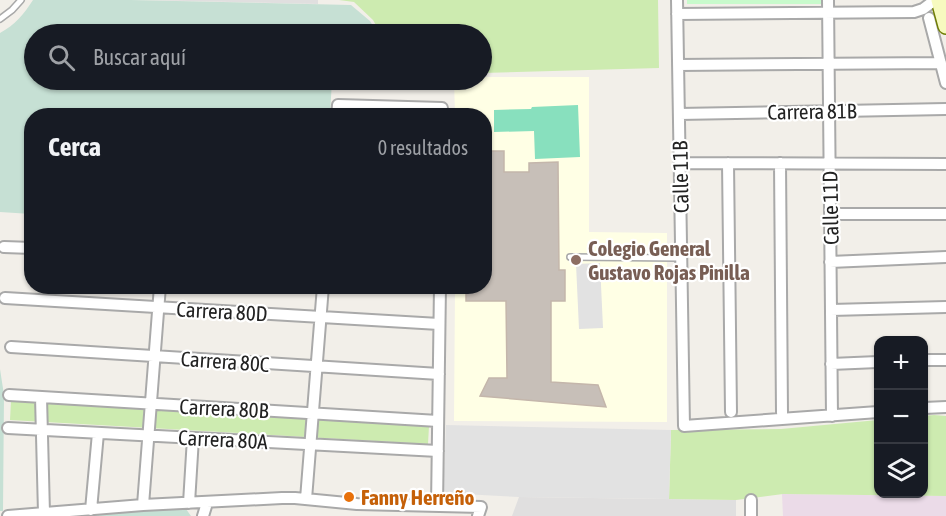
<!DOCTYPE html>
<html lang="es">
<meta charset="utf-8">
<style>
body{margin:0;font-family:"Asap Condensed",sans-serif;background:#20242c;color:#f1f3f6}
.controls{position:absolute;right:18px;bottom:18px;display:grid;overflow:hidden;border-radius:12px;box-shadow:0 2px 4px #0004}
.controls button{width:54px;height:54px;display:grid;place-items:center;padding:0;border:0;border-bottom:2px solid #363941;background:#171b24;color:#f1f3f6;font:30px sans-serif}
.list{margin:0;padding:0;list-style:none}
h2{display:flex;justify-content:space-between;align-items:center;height:78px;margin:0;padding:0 24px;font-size:26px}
h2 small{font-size:20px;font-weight:400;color:#9ea1a6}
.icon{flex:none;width:33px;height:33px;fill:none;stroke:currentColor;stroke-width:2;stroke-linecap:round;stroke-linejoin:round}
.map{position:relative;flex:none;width:946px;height:516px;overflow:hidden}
.search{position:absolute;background:#171b24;box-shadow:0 2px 4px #0004;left:24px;top:24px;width:468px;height:66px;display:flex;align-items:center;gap:15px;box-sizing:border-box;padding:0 21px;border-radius:33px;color:#9ea1a6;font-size:22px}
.panel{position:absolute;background:#171b24;box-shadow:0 2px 4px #0004;left:24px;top:108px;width:468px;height:186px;border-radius:24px}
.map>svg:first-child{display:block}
.residential{fill:#e0dfdf}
.industrial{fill:#ebdbe8}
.education{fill:#ffffe5}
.grass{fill:#cdebb0}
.wetland{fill:#c6e0d4}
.park{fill:#c8facc}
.pitch{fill:#88e0be}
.parking{fill:#e2e2e2}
.building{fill:#c7bfb8;stroke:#c4b6ab;stroke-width:1.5}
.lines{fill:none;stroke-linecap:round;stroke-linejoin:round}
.lane-casing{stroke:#a9a9a9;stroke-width:8}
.street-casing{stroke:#a9a9a9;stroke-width:14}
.secondary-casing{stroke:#707d05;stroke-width:18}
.lane{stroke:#fff;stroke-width:5}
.street{stroke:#fff;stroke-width:10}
.secondary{stroke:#f7fabf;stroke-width:15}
.education-dot{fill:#8d6e63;stroke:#fff;stroke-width:2}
.food-dot{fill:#e8710a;stroke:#fff;stroke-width:2}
.labels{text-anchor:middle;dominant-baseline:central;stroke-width:4.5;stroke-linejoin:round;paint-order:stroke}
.street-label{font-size:21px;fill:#222;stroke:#fff}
.education-label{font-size:21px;font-weight:bold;fill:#785e54;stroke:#fff;text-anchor:start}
.food-label{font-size:21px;font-weight:bold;fill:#c56008;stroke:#fff;text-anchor:start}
</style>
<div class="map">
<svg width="946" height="516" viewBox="0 0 946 516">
<rect width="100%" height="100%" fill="#f2efe9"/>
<path class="residential" d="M142 0H318V4Z
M519 497 736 500V516H512Z"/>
<path class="industrial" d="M782 494 946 496V516H783Z"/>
<path class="education" d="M482 77H589V232L667 233V422L454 421 455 287 484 286V116L455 115 454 80H482Z"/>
<path class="grass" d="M339 0H658L659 68 482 73V34H381L373 20 354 2Z
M11 401 429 426 428 444 10 420Z
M934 415 946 416V496L783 494 736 500 669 499 671 430 781 429 878 420V494H924V416Z"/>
<path class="wetland" d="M33 0H131L351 5 370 21 378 34H34V80H332L330 115 32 116 31 214 0 212V33C15 25 24 14 33 0Z
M0 369 4 395 3 511H0Z
M177 508 186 509 191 516H79Z"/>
<path class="park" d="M687 0H823V4H687Z"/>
<path class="pitch" d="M578 105 580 157 535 159 534 131 494 132V110L531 109 532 107Z"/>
<path class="parking" d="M600 263 603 328 579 329 576 264Z
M446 425 671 430 669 499 519 497 443 493Z"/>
<path class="building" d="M484 151H504V172H529V163L558 162 559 270H565V301H551V382L598 385 606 407 480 396 489 378H507L506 301H466V286H484Z"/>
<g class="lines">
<g class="lane-casing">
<path id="lane" d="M0 19 12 10 21 0
M570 257 681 258"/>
</g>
<g class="street-casing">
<path id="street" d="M677 0 684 426 878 412
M828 0 832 416
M677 14 914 12 923 9 935 0
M929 18 946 83
M678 65 941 63
M679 114 946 109
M337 116 338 105 442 108 441 116
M680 163 946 164
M728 163 731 412
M780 163 782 413
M830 214H946
M4 247 32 248
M830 262 946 257
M5 298 439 324
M831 310 946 307
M11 347 439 374
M924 360H946
M831 364 878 362
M9 395 438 421
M41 397 44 513
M924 408 946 407
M8 428 438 451
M306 499 323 286
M189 503 193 438
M143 505 160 286
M437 506 440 286
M91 510 98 433
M8 516 143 505 282 498H295L357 504 481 507 478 516
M203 516 207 503
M751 516V500"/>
</g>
<g class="secondary-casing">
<path id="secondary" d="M939 0 946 26"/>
</g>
<use href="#lane" class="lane"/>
<use href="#street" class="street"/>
<use href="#secondary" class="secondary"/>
</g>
<circle class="education-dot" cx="576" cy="260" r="6"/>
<circle class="food-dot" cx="349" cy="497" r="6"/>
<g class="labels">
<g class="street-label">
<text transform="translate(812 111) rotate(-1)">Carrera 81B</text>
<text transform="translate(680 177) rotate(-91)">Calle 11B</text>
<text transform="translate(830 208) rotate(-91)">Calle 11D</text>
<text transform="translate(222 311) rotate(3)">Carrera 80D</text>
<text transform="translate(225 361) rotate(4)">Carrera 80C</text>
<text transform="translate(224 408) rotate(3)">Carrera 80B</text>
<text transform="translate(223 439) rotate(3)">Carrera 80A</text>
</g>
<g class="education-label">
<text x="588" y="248">Colegio General<tspan x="588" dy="24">Gustavo Rojas Pinilla</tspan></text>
</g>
<g class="food-label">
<text x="361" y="497">Fanny Herreño</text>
</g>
</g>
</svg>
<div class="controls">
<button>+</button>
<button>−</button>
<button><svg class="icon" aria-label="layers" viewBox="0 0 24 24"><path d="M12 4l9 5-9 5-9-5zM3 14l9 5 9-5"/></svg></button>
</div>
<div class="search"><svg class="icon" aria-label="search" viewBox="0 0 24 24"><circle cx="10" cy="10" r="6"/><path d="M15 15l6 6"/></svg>Buscar aquí</div>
<section class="panel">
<h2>Cerca<small>0 resultados</small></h2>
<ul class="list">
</ul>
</section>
</div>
